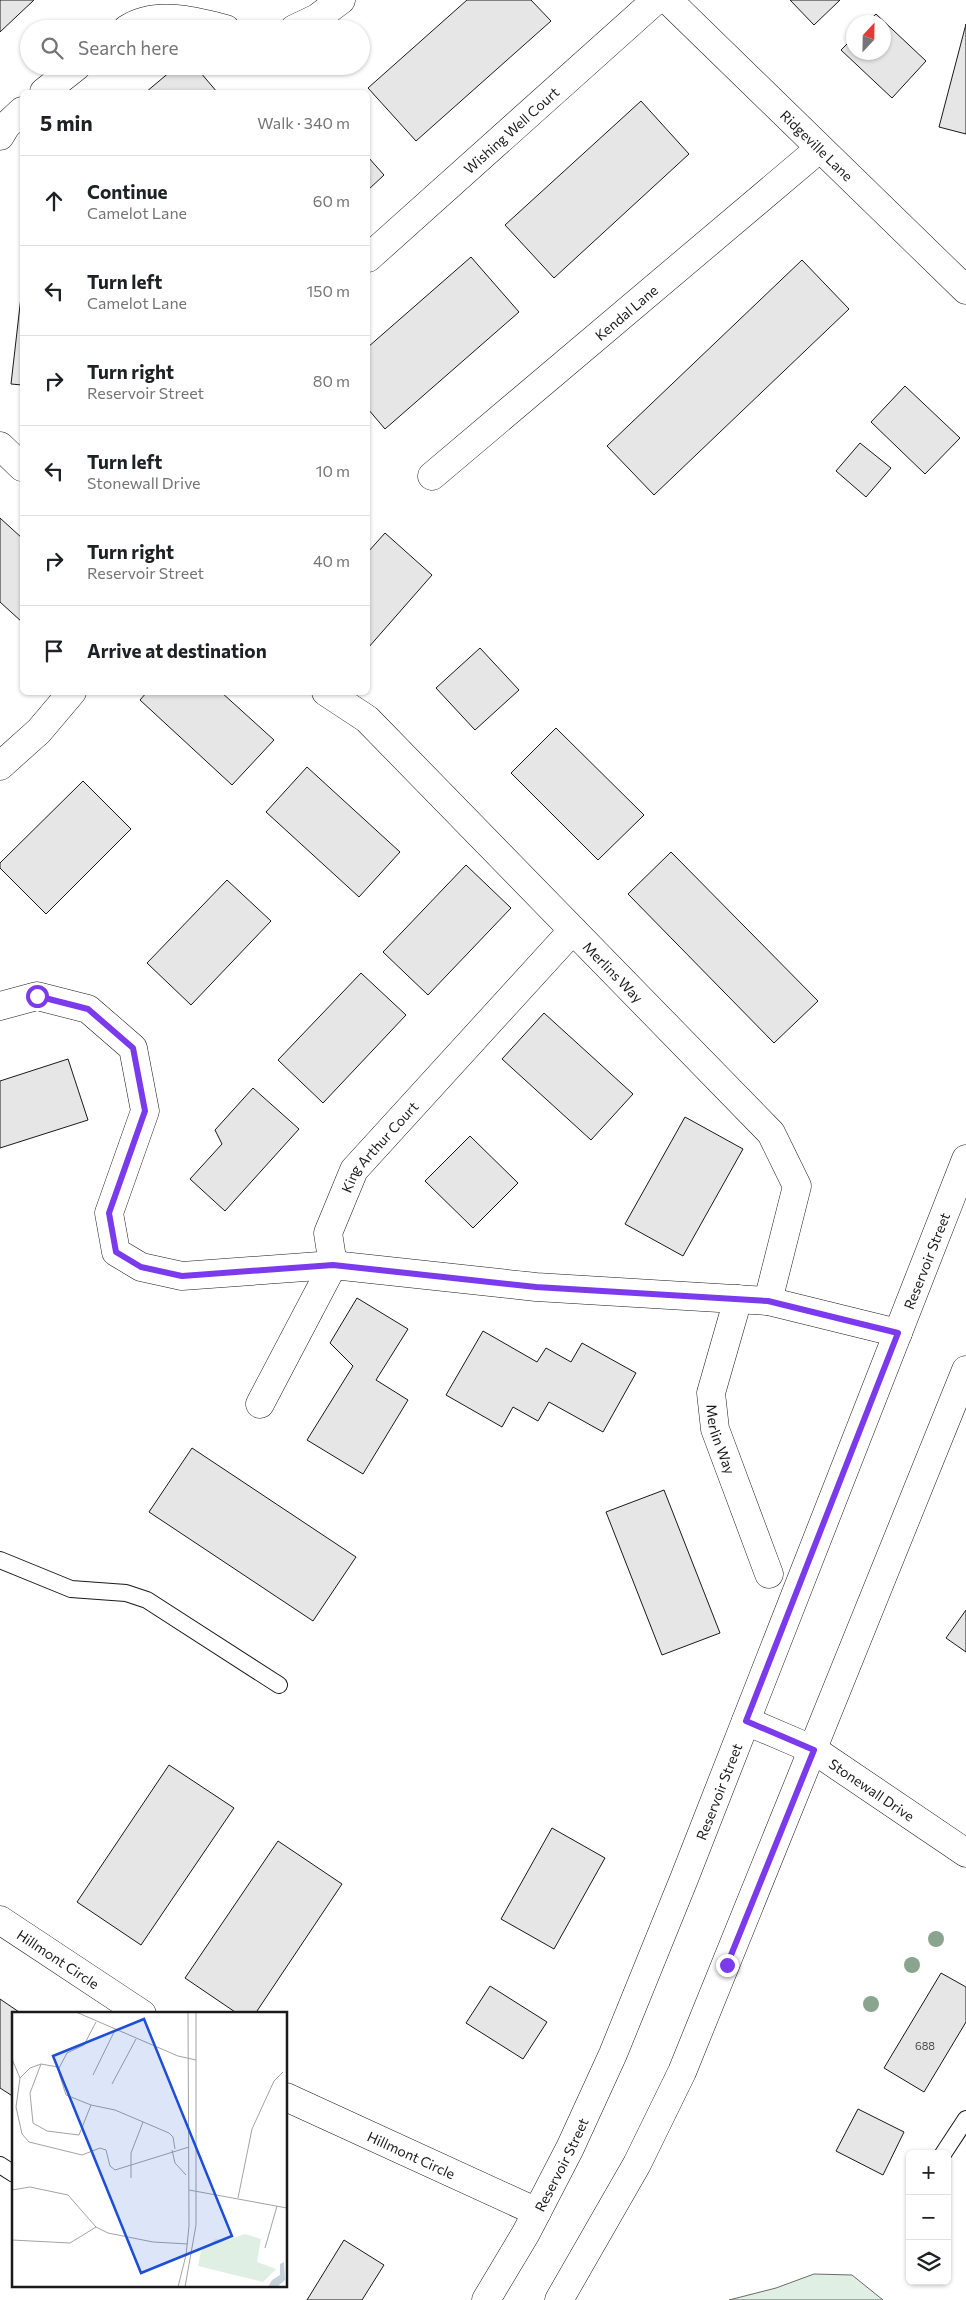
<!DOCTYPE html>
<meta charset="utf-8">
<style>
body{margin:0;font-family:Commissioner,sans-serif;background:#f6f6f6;color:#202124}
.controls{position:absolute;right:15px;bottom:15px;display:grid;overflow:hidden;border-radius:8px;box-shadow:0 1px 4px #0004}
.controls button{width:45px;height:45px;display:grid;place-items:center;padding:0;border:0;border-bottom:1px solid #e0e0e0;background:#fff;color:#202124;font:25px sans-serif}
.compass{position:absolute;left:846px;top:15px;width:45px;height:45px;border-radius:50%;background:#fff;box-shadow:0 1px 4px #0004;rotate:22deg}
.stop{position:absolute;width:15px;height:15px;margin:-11px;border:4px solid #7c3aed;border-radius:50%;background:#fff}
.stop.end{background:#7c3aed;border-color:#fff;box-shadow:0 1px 5px #0008}
.list{margin:0;padding:0;list-style:none}
h2{display:flex;justify-content:space-between;align-items:center;height:65px;margin:0;padding:0 20px;font-size:21px}
h2 small{font-size:16px;font-weight:400;color:#757577}
.list li{display:grid;grid-template-columns:32px 1fr auto;gap:15px;align-items:center;box-sizing:border-box;height:90px;padding:0 20px;border-top:1px solid #e0e0e0}
.list b{display:block;font-size:19px;white-space:nowrap}
.list p{margin:0;font-size:16px;white-space:nowrap;color:#757577}
.list em{font-size:16px;font-style:normal;color:#757577}
.icon{flex:none;width:28px;height:28px;fill:none;stroke:currentColor;stroke-width:2;stroke-linecap:round;stroke-linejoin:round}
.map{position:relative;flex:none;width:966px;height:2300px;overflow:hidden}
.search{position:absolute;background:#fff;box-shadow:0 1px 4px #0004;left:20px;top:20px;width:350px;height:55px;display:flex;align-items:center;gap:12px;box-sizing:border-box;padding:0 18px;border-radius:28px;color:#757577;font-size:19px}
.panel{position:absolute;background:#fff;box-shadow:0 1px 4px #0004;left:20px;top:90px;width:350px;height:605px;border-radius:8px}
.map>svg:first-child{display:block}
.green{fill:#e0efe3;stroke:#6a6a6a}
.building{fill:#e6e6e6;stroke:#1a1a1a}
.lines{fill:none;stroke-linecap:round;stroke-linejoin:round}
.lane-casing{stroke:#1a1a1a;stroke-width:18}
.street-casing{stroke:#1a1a1a;stroke-width:29}
.secondary-casing{stroke:#1a1a1a;stroke-width:29}
.lane{stroke:#fff;stroke-width:16}
.street{stroke:#fff;stroke-width:28}
.secondary{stroke:#fff;stroke-width:28}
.tree{fill:#8aa48f}
.route{stroke:#7c3aed;stroke-width:6}
.labels{text-anchor:middle;dominant-baseline:central;stroke-width:4;stroke-linejoin:round;paint-order:stroke}
.number-label{font-size:11px;fill:#4d4d4d}
.street-label{font-size:14px;fill:#1a1a1a;stroke:#fff}
.inset-road{fill:none;stroke:#a3a3a3;stroke-width:1}
.view{fill:#1d4ed8;fill-opacity:0.15;stroke:#1d4ed8;stroke-width:2.5}
.inset-edge{fill:none;stroke:#1a1a1a;stroke-width:2.5}
</style>
<div class="map">
<svg width="966" height="2300" viewBox="0 0 966 2300">
<rect width="100%" height="100%" fill="#fff"/>
<path class="green" d="M814 2274 852 2275 883 2300H729L776 2288Z"/>
<path class="building" d="M0 0H34L0 32Z
M467 0H531L551 21 416 141 368 88Z
M790 0H840L814 25Z
M876 14 926 61 892 98 841 50 854 37V52H884V22H867Z
M966 24V134L939 127Z
M177 66H195L217 92H146Z
M641 101 689 154 554 278 505 225Z
M368 157 384 175 368 190Z
M471 257 519 312 385 429 368 409V347Z
M802 260 849 309 654 495 607 446Z
M22 288V385L11 384Z
M905 386 960 438 925 474 871 422Z
M860 443 891 468 866 497 836 471Z
M0 518 22 538V622L0 602Z
M385 533 432 575 368 648V552Z
M480 648 519 690 475 730 436 688Z
M147 692H221L274 740 232 785 140 700Z
M556 728 644 815 598 860 511 773Z
M307 767 400 852 359 897 266 812Z
M83 781 131 829 46 914 0 868V863Z
M671 852 818 1001 774 1043 628 894Z
M466 865 511 908 428 995 383 952Z
M227 880 271 921 191 1005 147 963Z
M361 973 406 1015 323 1103 278 1060Z
M544 1013 633 1094 591 1140 502 1059Z
M68 1059 88 1120 0 1148V1081Z
M253 1088 299 1129 225 1211 190 1179 222 1144 215 1130Z
M685 1117 743 1149 683 1256 625 1224Z
M470 1136 518 1183 473 1228 425 1181Z
M357 1298 408 1329 376 1380 408 1400 363 1474 307 1440 353 1366 330 1343Z
M483 1331 537 1362 546 1348 571 1362 582 1343 636 1373 603 1432 549 1402 538 1421 513 1407 502 1427 446 1395Z
M192 1448 356 1557 313 1621 149 1512Z
M664 1490 720 1633 662 1655 606 1512Z
M966 1610V1652L946 1638Z
M169 1765 234 1808 141 1945 77 1902Z
M552 1828 605 1858 554 1949 501 1919Z
M278 1841 342 1884 255 2014H238L185 1978Z
M941 1973 966 1987V2022L924 2092 884 2068Z
M490 1986 547 2022 523 2059 466 2023Z
M0 1999 22 2014H14V2097L0 2088Z
M858 2109 904 2132 883 2175 836 2151Z
M344 2240 384 2265 362 2300H307Z"/>
<g class="lines">
<g class="lane-casing">
<path id="lane" d="M0 1560 71 1589 126 1593 147 1600 279 1685
M943 2154 966 2119
M0 2165 14 2174"/>
</g>
<g class="street-casing">
<g id="street">
<path id="s1" d="M668 0 966 290"/>
<path d="M127 29C156 10 195 21 226 29"/>
<path d="M294 29 317 18 341 0"/>
<path d="M44 92 77 66"/>
<path d="M0 136 6 126 22 111"/>
<path id="s2" d="M368 258 656 0"/>
<path d="M0 446 22 467"/>
<path id="s3" d="M432 476 819 149"/>
<path id="s4" d="M326 692 367 719 771 1133 797 1186 768 1301"/>
<path d="M0 766 39 731 72 692"/>
<path d="M0 1006 37 996 88 1009 133 1048 145 1111 109 1213 116 1252 141 1267 182 1276 333 1265 536 1287 768 1301 898 1333"/>
<path id="s5" d="M738 1299 711 1393 715 1429 769 1574"/>
<path id="s6" d="M260 1404 333 1265 328 1233 354 1170 573 930"/>
<path id="s7" d="M0 1920 142 2014"/>
<path id="s8" d="M286 2097 537 2212"/>
</g>
</g>
<g class="secondary-casing">
<g id="secondary">
<path id="s9" d="M746 1721 814 1750 966 1853"/>
<path id="s10" d="M486 2300 526 2233 570 2148 613 2054 684 1879 966 1159"/>
<path d="M559 2300 637 2164 682 2072 966 1370"/>
</g>
</g>
<use href="#lane" class="lane"/>
<use href="#street" class="street"/>
<use href="#secondary" class="secondary"/>
</g>
<g class="tree">
<circle cx="936" cy="1939" r="8"/>
<circle cx="912" cy="1965" r="8"/>
<circle cx="871" cy="2004" r="8"/>
</g>
<g class="lines">
<path class="route" d="M37 996 88 1009 133 1048 145 1111 109 1213 116 1252 141 1267 182 1276 333 1265 536 1287 768 1301 898 1333 746 1721 814 1750 727 1965"/>
</g>
<g class="labels">
<g class="number-label">
<text x="925" y="2045">688</text>
</g>
<g class="street-label">
<text stroke="none"><textPath href="#s2" startOffset="192">Wishing Well Court</textPath></text>
<text stroke="none"><textPath href="#s1" startOffset="208">Ridgeville Lane</textPath></text>
<text stroke="none"><textPath href="#s3" startOffset="254">Kendal Lane</textPath></text>
<text stroke="none"><textPath href="#s4" startOffset="402">Merlins Way</textPath></text>
<text stroke="none"><textPath href="#s6" startOffset="291">King Arthur Court</textPath></text>
<text stroke="none"><textPath href="#s10" startOffset="1130">Reservoir Street</textPath></text>
<text stroke="none"><textPath href="#s5" startOffset="145">Merlin Way</textPath></text>
<text stroke="none"><textPath href="#s9" startOffset="144">Stonewall Drive</textPath></text>
<text stroke="none"><textPath href="#s10" startOffset="560">Reservoir Street</textPath></text>
<text stroke="none"><textPath href="#s7" startOffset="70">Hillmont Circle</textPath></text>
<text stroke="none"><textPath href="#s8" startOffset="138">Hillmont Circle</textPath></text>
<text stroke="none"><textPath href="#s10" startOffset="155">Reservoir Street</textPath></text>
</g>
</g>
<g transform="translate(12 2012)">
<rect width="275" height="275" fill="#fff"/>
<path d="M233 222 249 227 245 250 264 257 251 270 186 254 189 239 204 227 215 228Z" fill="#e0efe3"/>
<path d="M272 250 273 268 265 275H256L260 268 268 263V252Z" fill="#c6d2dc"/>
<path class="inset-road" d="M64 0 166 44 184 48M0 47 8 66M29 52 18 81 21 111 35 119 67 123 79 93 54 83 46 58 55 41 72 33 84 10M46 55 29 52 18 56 8 66 4 95 10 122 17 130 70 143 88 136 94 138 98 154 103 158 177 135M81 63 103 18M100 72 124 27M79 93 103 98 157 121 161 125 163 137M160 138 163 151 174 163M119 166V141L131 110M0 178 18 175 56 183 84 215 96 221 141 230 176 232M177 178 275 196M226 186 240 117 262 69 271 60M0 228 58 231 84 215M253 236 265 194M166 275 174 243 177 214 176 0M173 275 184 213V0"/>
<path class="view" d="M132 7 220 224 129 261 41 44Z"/>
<rect width="275" height="275" class="inset-edge"/>
</g>
</svg>
<div class="controls">
<button>+</button>
<button>−</button>
<button><svg class="icon" aria-label="layers" viewBox="0 0 24 24"><path d="M12 4l9 5-9 5-9-5zM3 14l9 5 9-5"/></svg></button>
</div>
<svg class="compass" viewBox="-18 -18 36 36"><path d="M0-13l5 13h-10z" fill="#e53935"/><path d="M0 13l5-13h-10z" fill="#757577"/></svg>
<div class="stop" style="left:37px;top:996px"></div>
<div class="stop end" style="left:727px;top:1965px"></div>
<div class="search"><svg class="icon" aria-label="search" viewBox="0 0 24 24"><circle cx="10" cy="10" r="6"/><path d="M15 15l6 6"/></svg>Search here</div>
<section class="panel">
<h2>5 min<small>Walk · 340 m</small></h2>
<ul class="list">
<li><svg class="icon" aria-label="ahead" viewBox="0 0 24 24"><path d="M12 20V5M6 11l6-6 6 6"/></svg><div><b>Continue</b><p>Camelot Lane</p></div><em>60 m</em></li>
<li><svg class="icon" aria-label="left" viewBox="0 0 24 24"><path d="M17 20v-9H6M10 6l-5 5 5 5"/></svg><div><b>Turn left</b><p>Camelot Lane</p></div><em>150 m</em></li>
<li><svg class="icon" aria-label="right" viewBox="0 0 24 24"><path d="M7 20v-9h11M14 6l5 5-5 5"/></svg><div><b>Turn right</b><p>Reservoir Street</p></div><em>80 m</em></li>
<li><svg class="icon" aria-label="left" viewBox="0 0 24 24"><path d="M17 20v-9H6M10 6l-5 5 5 5"/></svg><div><b>Turn left</b><p>Stonewall Drive</p></div><em>10 m</em></li>
<li><svg class="icon" aria-label="right" viewBox="0 0 24 24"><path d="M7 20v-9h11M14 6l5 5-5 5"/></svg><div><b>Turn right</b><p>Reservoir Street</p></div><em>40 m</em></li>
<li><svg class="icon" aria-label="arrive" viewBox="0 0 24 24"><path d="M6 21V4h12l-3 4 3 4H6"/></svg><div><b>Arrive at destination</b></div></li>
</ul>
</section>
</div>
